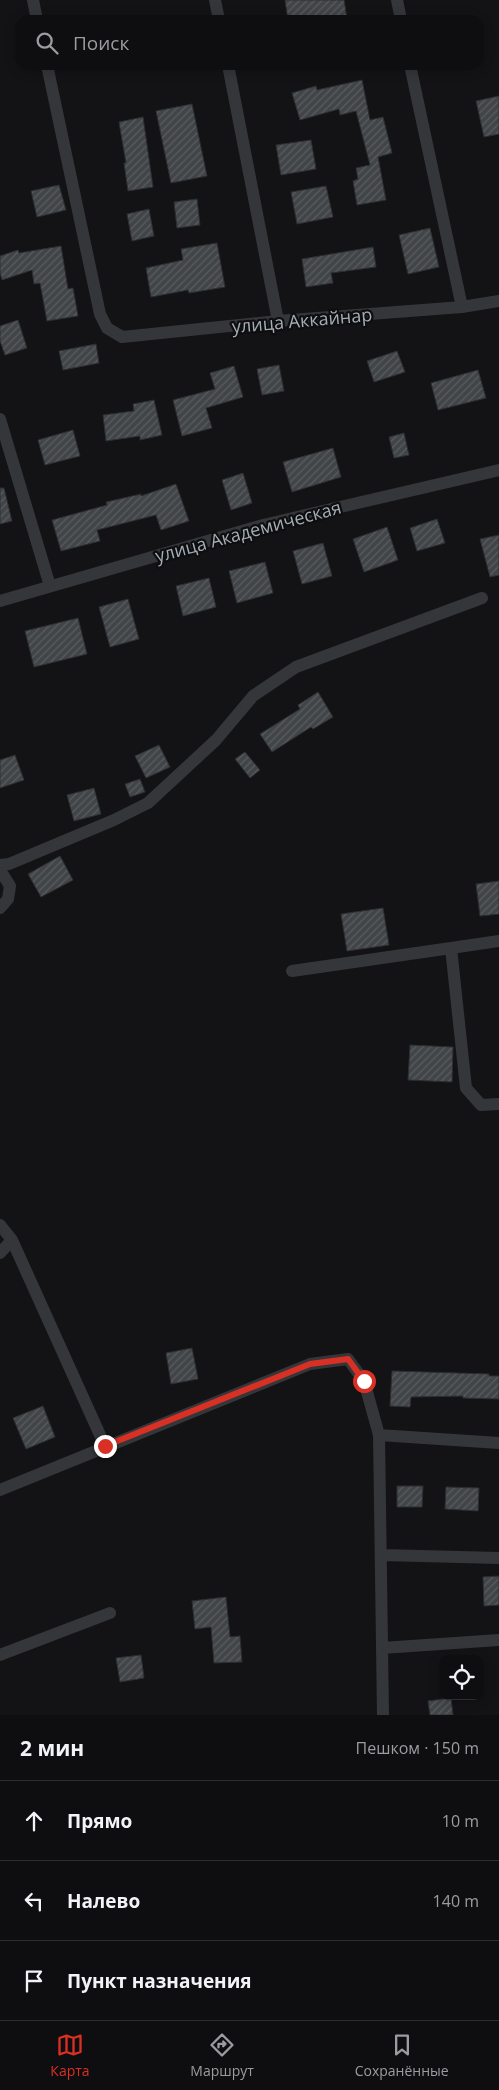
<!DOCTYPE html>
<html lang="ru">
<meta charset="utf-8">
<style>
body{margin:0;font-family:"Open Sans",sans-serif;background:#171719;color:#f1f3f6}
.controls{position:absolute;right:15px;bottom:15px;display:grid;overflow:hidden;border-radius:10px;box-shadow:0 2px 12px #0003}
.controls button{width:45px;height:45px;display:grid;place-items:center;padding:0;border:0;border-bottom:1px solid #2e2e30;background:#0e0e10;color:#f1f3f6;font:25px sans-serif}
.stop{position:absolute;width:15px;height:15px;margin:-11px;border:4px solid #d93025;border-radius:50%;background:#fff}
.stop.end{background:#d93025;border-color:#fff;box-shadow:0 1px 5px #0008}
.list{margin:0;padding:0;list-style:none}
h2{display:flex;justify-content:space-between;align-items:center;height:65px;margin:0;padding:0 20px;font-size:21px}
h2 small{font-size:16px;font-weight:400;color:#9b9c9f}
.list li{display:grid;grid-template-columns:32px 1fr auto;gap:15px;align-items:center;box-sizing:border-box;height:80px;padding:0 20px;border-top:1px solid #2e2e30}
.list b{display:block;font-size:19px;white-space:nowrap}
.list em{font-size:16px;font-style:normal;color:#9b9c9f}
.icon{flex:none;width:28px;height:28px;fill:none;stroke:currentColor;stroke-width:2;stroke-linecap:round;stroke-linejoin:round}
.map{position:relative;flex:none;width:499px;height:1715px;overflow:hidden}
.search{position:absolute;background:#0e0e10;box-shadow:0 2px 12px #0003;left:15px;right:15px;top:15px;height:55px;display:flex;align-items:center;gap:12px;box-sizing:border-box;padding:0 18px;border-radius:15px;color:#9b9c9f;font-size:19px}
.sheet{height:305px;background:#0e0e10}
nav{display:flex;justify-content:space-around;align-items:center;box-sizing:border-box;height:70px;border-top:1px solid #2e2e30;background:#0e0e10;font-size:14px;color:#9b9c9f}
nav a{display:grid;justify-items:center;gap:2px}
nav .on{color:#d93025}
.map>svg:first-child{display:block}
.building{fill:url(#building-hatch);stroke:#2d2e31}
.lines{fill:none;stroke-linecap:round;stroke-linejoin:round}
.minor{stroke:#343639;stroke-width:12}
.route{stroke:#d93025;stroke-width:6}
.labels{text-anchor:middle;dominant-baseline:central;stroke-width:4.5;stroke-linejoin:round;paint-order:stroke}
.street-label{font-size:18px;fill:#a5aeb5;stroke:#0e0e10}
</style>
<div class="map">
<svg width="499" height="1715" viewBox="0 0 499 1715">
<defs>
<pattern id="building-hatch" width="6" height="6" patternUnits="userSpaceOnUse" patternTransform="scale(1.25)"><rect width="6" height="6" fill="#424548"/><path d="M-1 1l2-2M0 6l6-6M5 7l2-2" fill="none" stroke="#5a5d60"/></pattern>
</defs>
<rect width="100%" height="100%" fill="#131315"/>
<path class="building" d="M285 0H344L347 19 288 20Z
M362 80 370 120 383 117 392 153 378 157 386 200 357 205 353 181 358 179 356 168 370 165 356 111 340 115 339 109 300 120 292 93 316 86 317 90Z
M499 96V134L484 137 476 101Z
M192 104 207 176 171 183 156 111Z
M143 117 153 187 128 191 124 163H126L119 122Z
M311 140 316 169 281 175 276 145Z
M59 185 66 210 37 217 31 191Z
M326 186 333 217 297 224 291 192Z
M197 199 200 225 177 228 174 202Z
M149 209 154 236 132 241 127 214Z
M430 228 439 267 408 274 399 235Z
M217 243 225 287 189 293 188 290 151 297 146 268 183 260 181 249Z
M61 246 68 289 73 288 78 316 47 321 40 283 34 284 32 270 2 280 0 273V256L18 250 19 253Z
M373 247 376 267 331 273 333 283 306 287 302 259Z
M18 320 27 348 5 355 0 341V326Z
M96 344 99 363 63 370 59 351Z
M397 351 405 372 374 382 367 361Z
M279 365 284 391 262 395 257 369Z
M234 366 243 397 206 408 212 428 182 436 173 400 215 389 210 373Z
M478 370 486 398 438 410 431 383Z
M154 400 162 435 140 440V436L106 441 103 415 134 411 133 404Z
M73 430 80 456 45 465 38 440Z
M404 433 409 455 394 458 389 437Z
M333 448 341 477 292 492 283 462Z
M243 473 252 503 231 510 222 480Z
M176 484 189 521 161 530 156 515 97 530 100 541 61 551 52 520 107 505 106 502 141 494V496Z
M0 488H4L12 521 0 524Z
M437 519 445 543 417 551 410 528Z
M387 527 398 560 364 572 353 539Z
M499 535V575L490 577 480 539Z
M323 543 332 576 302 584 293 551Z
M265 562 273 593 237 603 229 571Z
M209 578 216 607 183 616 176 586Z
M128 599 139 639 110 647 99 607Z
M78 618 87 654 34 667 25 631Z
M318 692 333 717 313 729 311 727 272 752 260 734 300 709 298 705Z
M159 745 170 767 146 778 135 756Z
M245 752 260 770 250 778 235 759Z
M15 755 24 780 0 788V760Z
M140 779 145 792 130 797 125 784Z
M94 788 101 814 74 821 67 795Z
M60 856 73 880 41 897 28 874Z
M499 881V914L480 916 476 884Z
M383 908 389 945 347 951 341 914Z
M410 1045 453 1047 452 1082 408 1080Z
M192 1348 198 1379 171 1384 166 1353Z
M392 1371 489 1374V1376H499V1399L463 1398V1396L411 1397 410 1407 390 1406Z
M43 1406 55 1437 26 1449 13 1418Z
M397 1486H423L422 1507H397Z
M446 1487 479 1488 478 1511 445 1509Z
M499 1576V1605L484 1606 483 1577Z
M226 1597 230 1637 240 1636 242 1662 214 1663 211 1627 195 1629 192 1601Z
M141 1655 144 1678 120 1682 116 1658Z
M451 1698 453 1715H430L428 1701Z"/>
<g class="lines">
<path class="minor" d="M33 0 37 20
M215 0 219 20
M397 0 401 20
M47 65 100 314 107 328 122 337 278 321 462 307 499 301
M228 65 278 321
M410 65 462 307
M0 419 50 586
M0 601 263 525 499 470
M0 865 9 864 114 820 148 803 216 740 253 696 296 667 482 598
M0 870 10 886 8 899 0 908
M499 941 451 948 466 1088 481 1105 499 1104
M292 971 451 948
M0 1225 12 1240 105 1446
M0 1253 12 1240
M379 1435 499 1443
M0 1490 310 1364 348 1359 364 1381 379 1435 383 1715
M381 1555 499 1558
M382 1648 499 1640
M0 1655 110 1613"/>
</g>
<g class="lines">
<path class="route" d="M105 1446 310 1364 348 1359 364 1381"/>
</g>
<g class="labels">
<g class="street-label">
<text transform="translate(302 320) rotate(-5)">улица Аккайнар</text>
<text transform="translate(248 531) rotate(-15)">улица Академическая</text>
</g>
</g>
</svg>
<div class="controls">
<button><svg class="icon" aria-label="locate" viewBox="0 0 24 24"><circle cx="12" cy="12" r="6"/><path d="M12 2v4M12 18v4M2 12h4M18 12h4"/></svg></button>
</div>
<div class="stop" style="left:364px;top:1381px"></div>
<div class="stop end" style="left:105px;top:1446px"></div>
<div class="search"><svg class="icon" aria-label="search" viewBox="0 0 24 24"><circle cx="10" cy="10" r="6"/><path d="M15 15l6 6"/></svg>Поиск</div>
</div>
<section class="sheet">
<h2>2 мин<small>Пешком · 150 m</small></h2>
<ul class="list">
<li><svg class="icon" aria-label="ahead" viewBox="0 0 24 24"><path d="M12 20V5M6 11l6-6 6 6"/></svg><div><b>Прямо</b></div><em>10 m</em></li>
<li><svg class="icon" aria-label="left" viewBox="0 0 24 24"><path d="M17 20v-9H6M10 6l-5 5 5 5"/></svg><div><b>Налево</b></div><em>140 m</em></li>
<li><svg class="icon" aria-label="arrive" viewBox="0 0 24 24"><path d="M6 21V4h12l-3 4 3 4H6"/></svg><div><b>Пункт назначения</b></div></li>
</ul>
</section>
<nav>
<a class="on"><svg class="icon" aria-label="map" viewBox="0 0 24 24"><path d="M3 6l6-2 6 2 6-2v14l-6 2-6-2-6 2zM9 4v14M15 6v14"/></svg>Карта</a>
<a><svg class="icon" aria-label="directions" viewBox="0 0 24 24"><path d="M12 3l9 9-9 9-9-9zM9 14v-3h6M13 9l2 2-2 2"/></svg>Маршрут</a>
<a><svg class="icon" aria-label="saved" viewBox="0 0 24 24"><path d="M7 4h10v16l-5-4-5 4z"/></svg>Сохранённые</a>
</nav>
